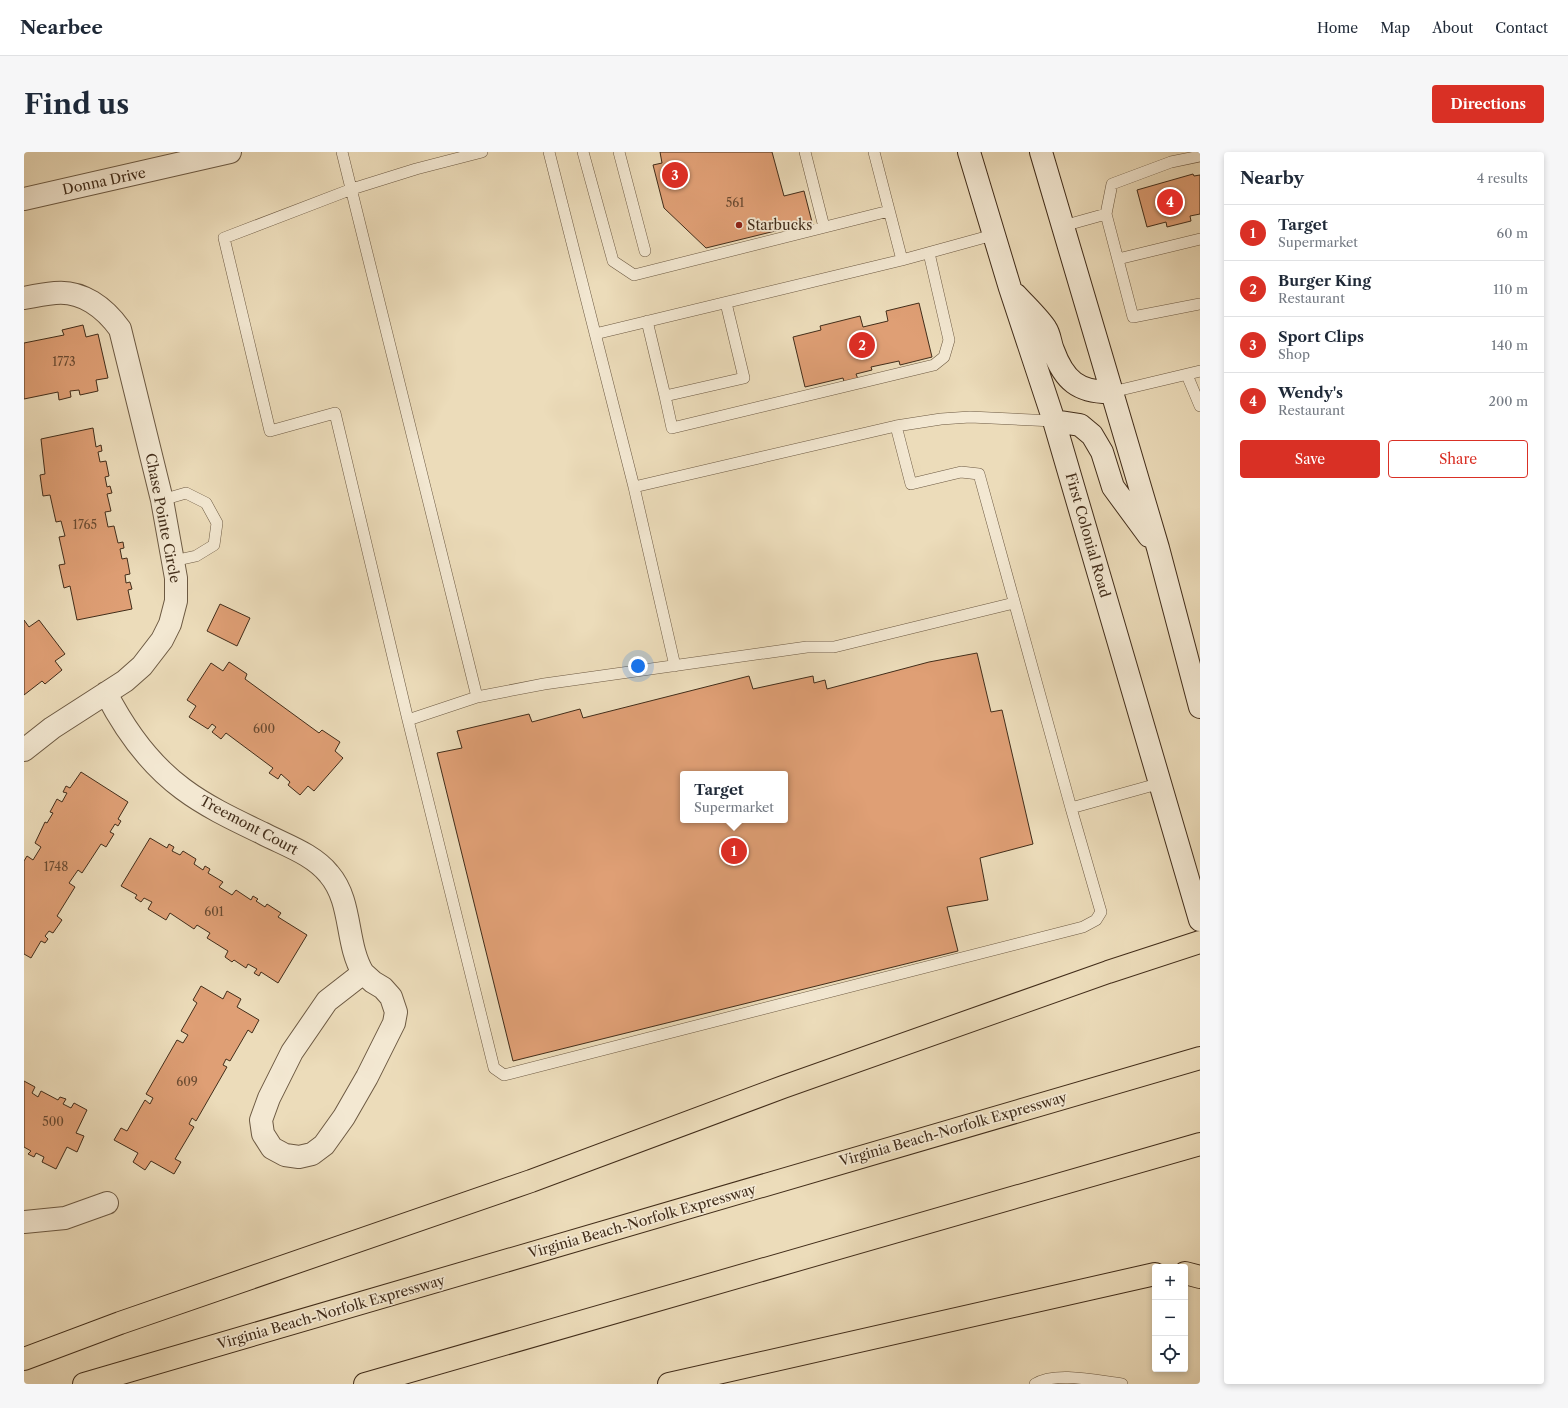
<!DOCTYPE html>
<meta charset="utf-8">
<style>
body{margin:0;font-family:"Libre Caslon Text",serif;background:#f6f6f7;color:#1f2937}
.controls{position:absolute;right:12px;bottom:12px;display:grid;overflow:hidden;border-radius:4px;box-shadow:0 2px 6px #0003}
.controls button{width:36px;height:36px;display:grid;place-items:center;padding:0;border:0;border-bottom:1px solid #e0e1e3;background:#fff;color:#1f2937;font:20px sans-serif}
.you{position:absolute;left:614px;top:514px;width:14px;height:14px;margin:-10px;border:3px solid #fff;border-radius:50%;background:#1a73e8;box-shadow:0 0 0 6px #1a73e833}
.badge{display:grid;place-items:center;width:26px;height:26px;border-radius:50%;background:#d93025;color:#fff;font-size:13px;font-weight:700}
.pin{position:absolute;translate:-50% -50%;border:2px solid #fff;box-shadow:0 1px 4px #0006}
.popup{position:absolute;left:656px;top:619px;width:108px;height:52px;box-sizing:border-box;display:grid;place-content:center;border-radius:4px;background:#fff;filter:drop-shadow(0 1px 3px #0005);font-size:13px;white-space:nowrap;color:#747a83}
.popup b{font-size:15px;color:#1f2937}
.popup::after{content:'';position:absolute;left:50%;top:100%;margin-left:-8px;border:8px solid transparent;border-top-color:#fff}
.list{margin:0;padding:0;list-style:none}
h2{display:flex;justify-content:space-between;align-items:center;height:52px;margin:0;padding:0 16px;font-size:17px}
h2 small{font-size:13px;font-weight:400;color:#747a83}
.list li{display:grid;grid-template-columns:26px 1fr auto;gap:12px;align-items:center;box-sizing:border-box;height:56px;padding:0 16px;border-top:1px solid #e0e1e3}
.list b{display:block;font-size:15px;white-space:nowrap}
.list p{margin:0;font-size:13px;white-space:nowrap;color:#747a83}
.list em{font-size:13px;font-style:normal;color:#747a83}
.actions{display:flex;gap:8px;padding:12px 16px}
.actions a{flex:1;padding:9px 0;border:1px solid #d93025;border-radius:4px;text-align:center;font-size:14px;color:#d93025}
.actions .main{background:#d93025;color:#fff}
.icon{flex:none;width:22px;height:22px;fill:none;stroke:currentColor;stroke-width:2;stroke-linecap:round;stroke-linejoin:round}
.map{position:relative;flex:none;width:1176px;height:1232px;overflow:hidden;border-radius:4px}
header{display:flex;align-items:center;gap:24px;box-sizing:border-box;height:56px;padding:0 20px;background:#fff;border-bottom:1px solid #e0e1e3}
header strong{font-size:19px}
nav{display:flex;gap:22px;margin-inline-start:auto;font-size:14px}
.intro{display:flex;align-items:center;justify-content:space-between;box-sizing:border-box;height:96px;padding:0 24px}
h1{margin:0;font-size:28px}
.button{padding:10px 18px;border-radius:4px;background:#d93025;color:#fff;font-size:14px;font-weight:700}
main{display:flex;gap:24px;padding:0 24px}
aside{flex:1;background:#fff;border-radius:4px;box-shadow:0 2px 6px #0003}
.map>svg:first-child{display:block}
.building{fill:#df9f75;stroke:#422d1a;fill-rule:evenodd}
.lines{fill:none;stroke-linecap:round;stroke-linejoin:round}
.service-casing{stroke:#6c5942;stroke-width:12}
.minor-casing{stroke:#6c5942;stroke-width:24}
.secondary-casing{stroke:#422d1a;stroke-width:24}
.motorway-casing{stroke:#422d1a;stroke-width:24}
.service{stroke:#f3e8d2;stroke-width:11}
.minor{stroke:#f3e8d2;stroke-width:22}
.secondary{stroke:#f3e8d2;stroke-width:22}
.motorway{stroke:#ecdcba;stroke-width:22}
.poi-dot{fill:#8f2418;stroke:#f3e8d2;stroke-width:1.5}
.labels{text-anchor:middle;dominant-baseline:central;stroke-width:3.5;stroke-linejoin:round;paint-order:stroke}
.number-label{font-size:12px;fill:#694a31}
.street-label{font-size:14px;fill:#422d1a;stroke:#f3e8d2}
.poi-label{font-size:14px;fill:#422d1a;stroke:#f3e8d2;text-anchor:start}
</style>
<header>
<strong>Nearbee</strong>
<nav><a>Home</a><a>Map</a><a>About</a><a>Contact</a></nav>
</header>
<div class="intro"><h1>Find us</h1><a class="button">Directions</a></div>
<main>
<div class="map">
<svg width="1176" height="1232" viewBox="0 0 1176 1232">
<rect width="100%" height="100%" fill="#ecdcba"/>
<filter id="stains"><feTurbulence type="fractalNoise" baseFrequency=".005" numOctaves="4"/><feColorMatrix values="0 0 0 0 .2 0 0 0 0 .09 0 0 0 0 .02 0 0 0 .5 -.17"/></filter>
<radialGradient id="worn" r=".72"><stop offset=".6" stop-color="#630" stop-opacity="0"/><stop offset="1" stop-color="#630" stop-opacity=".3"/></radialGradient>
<path class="building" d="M636 0H748L760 44 780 39 788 70 682 96 640 56 629 13 638 11Z
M1169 22 1170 24 1176 23V62L1166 64 1167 69 1143 75 1142 70 1123 75 1113 38Z
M895 151 908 205 876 213 875 209 847 215 848 218 832 222 834 227 820 230 819 226 781 235 769 185 797 178 796 174 836 164 839 175 864 169 862 159Z
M59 173 62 185 74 182 84 226 72 228 74 239 56 243 55 238 46 239 47 245 35 248 34 240 0 247V191L40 183 38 178Z
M69 276 72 295 77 293 78 299 74 300 76 310 82 309 85 324 81 325 83 335 86 334 88 341 83 342 87 359 81 360 84 375 90 374 94 391 99 390 100 396 96 397 98 407 103 406 106 422 101 423 102 431 106 430 108 437 104 438 108 457 53 468 46 434 40 436 35 413 41 412 35 385 41 384 37 369 32 370 26 343 19 344 16 323 21 322 17 287Z
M196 452 226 466 213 494 183 479Z
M0 468 5 475 15 468 41 502 31 509 38 518 21 532 18 529 0 543Z
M953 501 967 560 978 558 1009 692 956 706 964 748 923 755 934 799 489 909 413 601 438 596 433 579 505 562 508 570 556 557 559 566 725 524 729 537 789 524 790 531 801 528 803 537 905 510ZM659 622H761V668H659Z
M205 510 223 522 221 527 295 581 298 578 316 590 311 599 319 606 290 639 284 634 276 643 264 633 266 630 257 622 254 627 245 621 249 616 202 581 197 587 188 580 192 575 188 572 184 577 165 565 172 554 163 548 187 511 199 519Z
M57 620 104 650 94 667 97 669 94 674 91 672 86 680 90 682 82 695 77 692 58 721 54 718 45 731 51 735 33 764 38 768 29 781 25 779 21 784 24 787 21 791 17 789 7 806 0 802V709L3 704 9 708 17 695 11 691 21 670 23 671 29 661 26 660 33 647 38 650 43 641 39 640 42 634 46 636Z
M126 686 143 696 145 692 150 695 148 699 156 703 159 699 172 707 170 712 179 718 181 714 186 717 184 721 199 730 195 735 208 743 212 738 227 748 229 744 234 747 232 749 241 755 243 752 257 761 254 765 283 783 254 831 237 820 235 824 230 821 233 817 224 812 222 816 210 808 208 810 201 805 204 799 183 786 186 781 173 773 170 777 146 761 142 768 124 757 128 750 120 746 117 750 111 746 113 743 97 734Z
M177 834 199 847 203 839 217 847 213 855 235 868 228 881 224 878 206 909 202 907 199 913 203 915 172 969 168 966 165 972 170 975 151 1007 157 1010 150 1022 127 1009 121 1018 109 1010 114 1001 90 988 97 976 103 979 121 948 126 952 129 946 122 942 153 888 159 891 164 883 157 879 173 851 169 848Z
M0 929 11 935 8 941 14 945 17 939 34 948 36 945 42 947 39 952 47 956 50 951 63 958 52 981 60 984 53 1000 43 995 32 1017 18 1010 20 1005 12 1001 10 1005 4 1002 7 999 0 995Z"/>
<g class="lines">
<g class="service-casing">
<path id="service" d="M318 0 453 545
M525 0 610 335 651 514
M559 0 589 109 610 123 865 59
M595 0 621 99
M781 0 800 75
M850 0 878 108
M1082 62 1088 32 1147 10 1176 4
M1039 74 1082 62 1109 165 1176 152
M1094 107 1176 87
M623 169 641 244 720 226 702 151
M571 182 878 108 969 83
M1163 223 1176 254
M1088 240 1176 219
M641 244 648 276 910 213 920 205 925 188 905 101
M872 274 887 332 937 320 955 322 1047 656 1137 631
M610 335 872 274 917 267 946 265 1030 269
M138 348 162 341 182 351 193 371 190 393 172 404 149 409
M990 451 810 495H783L520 532 453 545 384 568 470 916 480 923 1059 775 1072 768 1077 760 1047 656
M384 568 311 261 246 279 200 86 328 37 392 17 458 0
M1011 1232C1032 1219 1073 1229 1098 1232"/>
</g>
<g class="minor-casing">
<path id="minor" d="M0 47 206 0
M0 146C10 144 21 142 31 141 58 138 81 156 96 177L138 348 152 426V449L146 472 138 488 118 514 101 529 28 576 0 598
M82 541C101 578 125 612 159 637 183 655 211 668 238 681 261 693 289 702 305 722 329 750 321 791 339 821
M339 821 349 830 359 836 367 845 372 860 370 871 343 925 320 965 300 993 288 1002 275 1005 261 1003 248 996 239 982 237 968 245 946 268 900 303 849Z
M0 1070 41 1066 83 1051"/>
</g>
<g class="secondary-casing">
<path id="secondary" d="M945 0 986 136 1030 269 1176 768
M1017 0 1134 396 1176 555
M992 143C1000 152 1016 167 1022 177 1026 183 1026 191 1029 198 1040 228 1054 241 1088 240
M1030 269 1056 273 1068 283 1078 300 1089 335 1125 384"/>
</g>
<g class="motorway-casing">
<path id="motorway" d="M1161 1121 1176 1125
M0 1207 96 1171 507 1029 759 935 1084 820 1176 790
M60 1232 1176 906
M341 1232 1176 992
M645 1232 1131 1122"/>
</g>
<use href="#service" class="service"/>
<use href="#minor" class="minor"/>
<use href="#secondary" class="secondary"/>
<use href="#motorway" class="motorway"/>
</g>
<circle class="poi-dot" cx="715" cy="73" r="4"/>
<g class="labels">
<g class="number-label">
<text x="711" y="50">561</text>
<text x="40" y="209">1773</text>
<text x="61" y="372">1765</text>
<text x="240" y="576">600</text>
<text x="32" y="714">1748</text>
<text x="190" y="759">601</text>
<text x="163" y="929">609</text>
<text x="29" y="969">500</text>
</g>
<g class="street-label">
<text transform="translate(80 29) rotate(-12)">Donna Drive</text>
<text transform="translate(139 366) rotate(79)">Chase Pointe Circle</text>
<text transform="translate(1064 383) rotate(74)">First Colonial Road</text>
<text transform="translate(225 673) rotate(28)">Treemont Court</text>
<text transform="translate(929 977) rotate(-16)">Virginia Beach-Norfolk Expressway</text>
<text transform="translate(618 1069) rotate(-16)">Virginia Beach-Norfolk Expressway</text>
<text transform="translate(307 1160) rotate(-16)">Virginia Beach-Norfolk Expressway</text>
</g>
<g class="poi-label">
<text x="723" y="73">Starbucks</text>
</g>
</g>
<rect width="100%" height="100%" filter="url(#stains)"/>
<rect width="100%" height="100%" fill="url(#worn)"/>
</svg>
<div class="controls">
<button>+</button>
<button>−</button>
<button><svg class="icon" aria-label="locate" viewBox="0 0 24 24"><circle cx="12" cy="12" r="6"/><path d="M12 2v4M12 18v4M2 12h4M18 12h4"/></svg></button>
</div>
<div class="you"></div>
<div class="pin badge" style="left:710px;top:699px">1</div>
<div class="popup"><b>Target</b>Supermarket</div>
<div class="pin badge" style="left:838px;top:193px">2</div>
<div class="pin badge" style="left:651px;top:23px">3</div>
<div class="pin badge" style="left:1146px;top:50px">4</div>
</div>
<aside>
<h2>Nearby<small>4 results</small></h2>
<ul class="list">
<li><span class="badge">1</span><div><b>Target</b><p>Supermarket</p></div><em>60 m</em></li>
<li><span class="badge">2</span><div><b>Burger King</b><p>Restaurant</p></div><em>110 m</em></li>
<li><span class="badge">3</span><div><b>Sport Clips</b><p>Shop</p></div><em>140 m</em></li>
<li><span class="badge">4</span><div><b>Wendy's</b><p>Restaurant</p></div><em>200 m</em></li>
</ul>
<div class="actions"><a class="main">Save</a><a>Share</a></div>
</aside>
</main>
